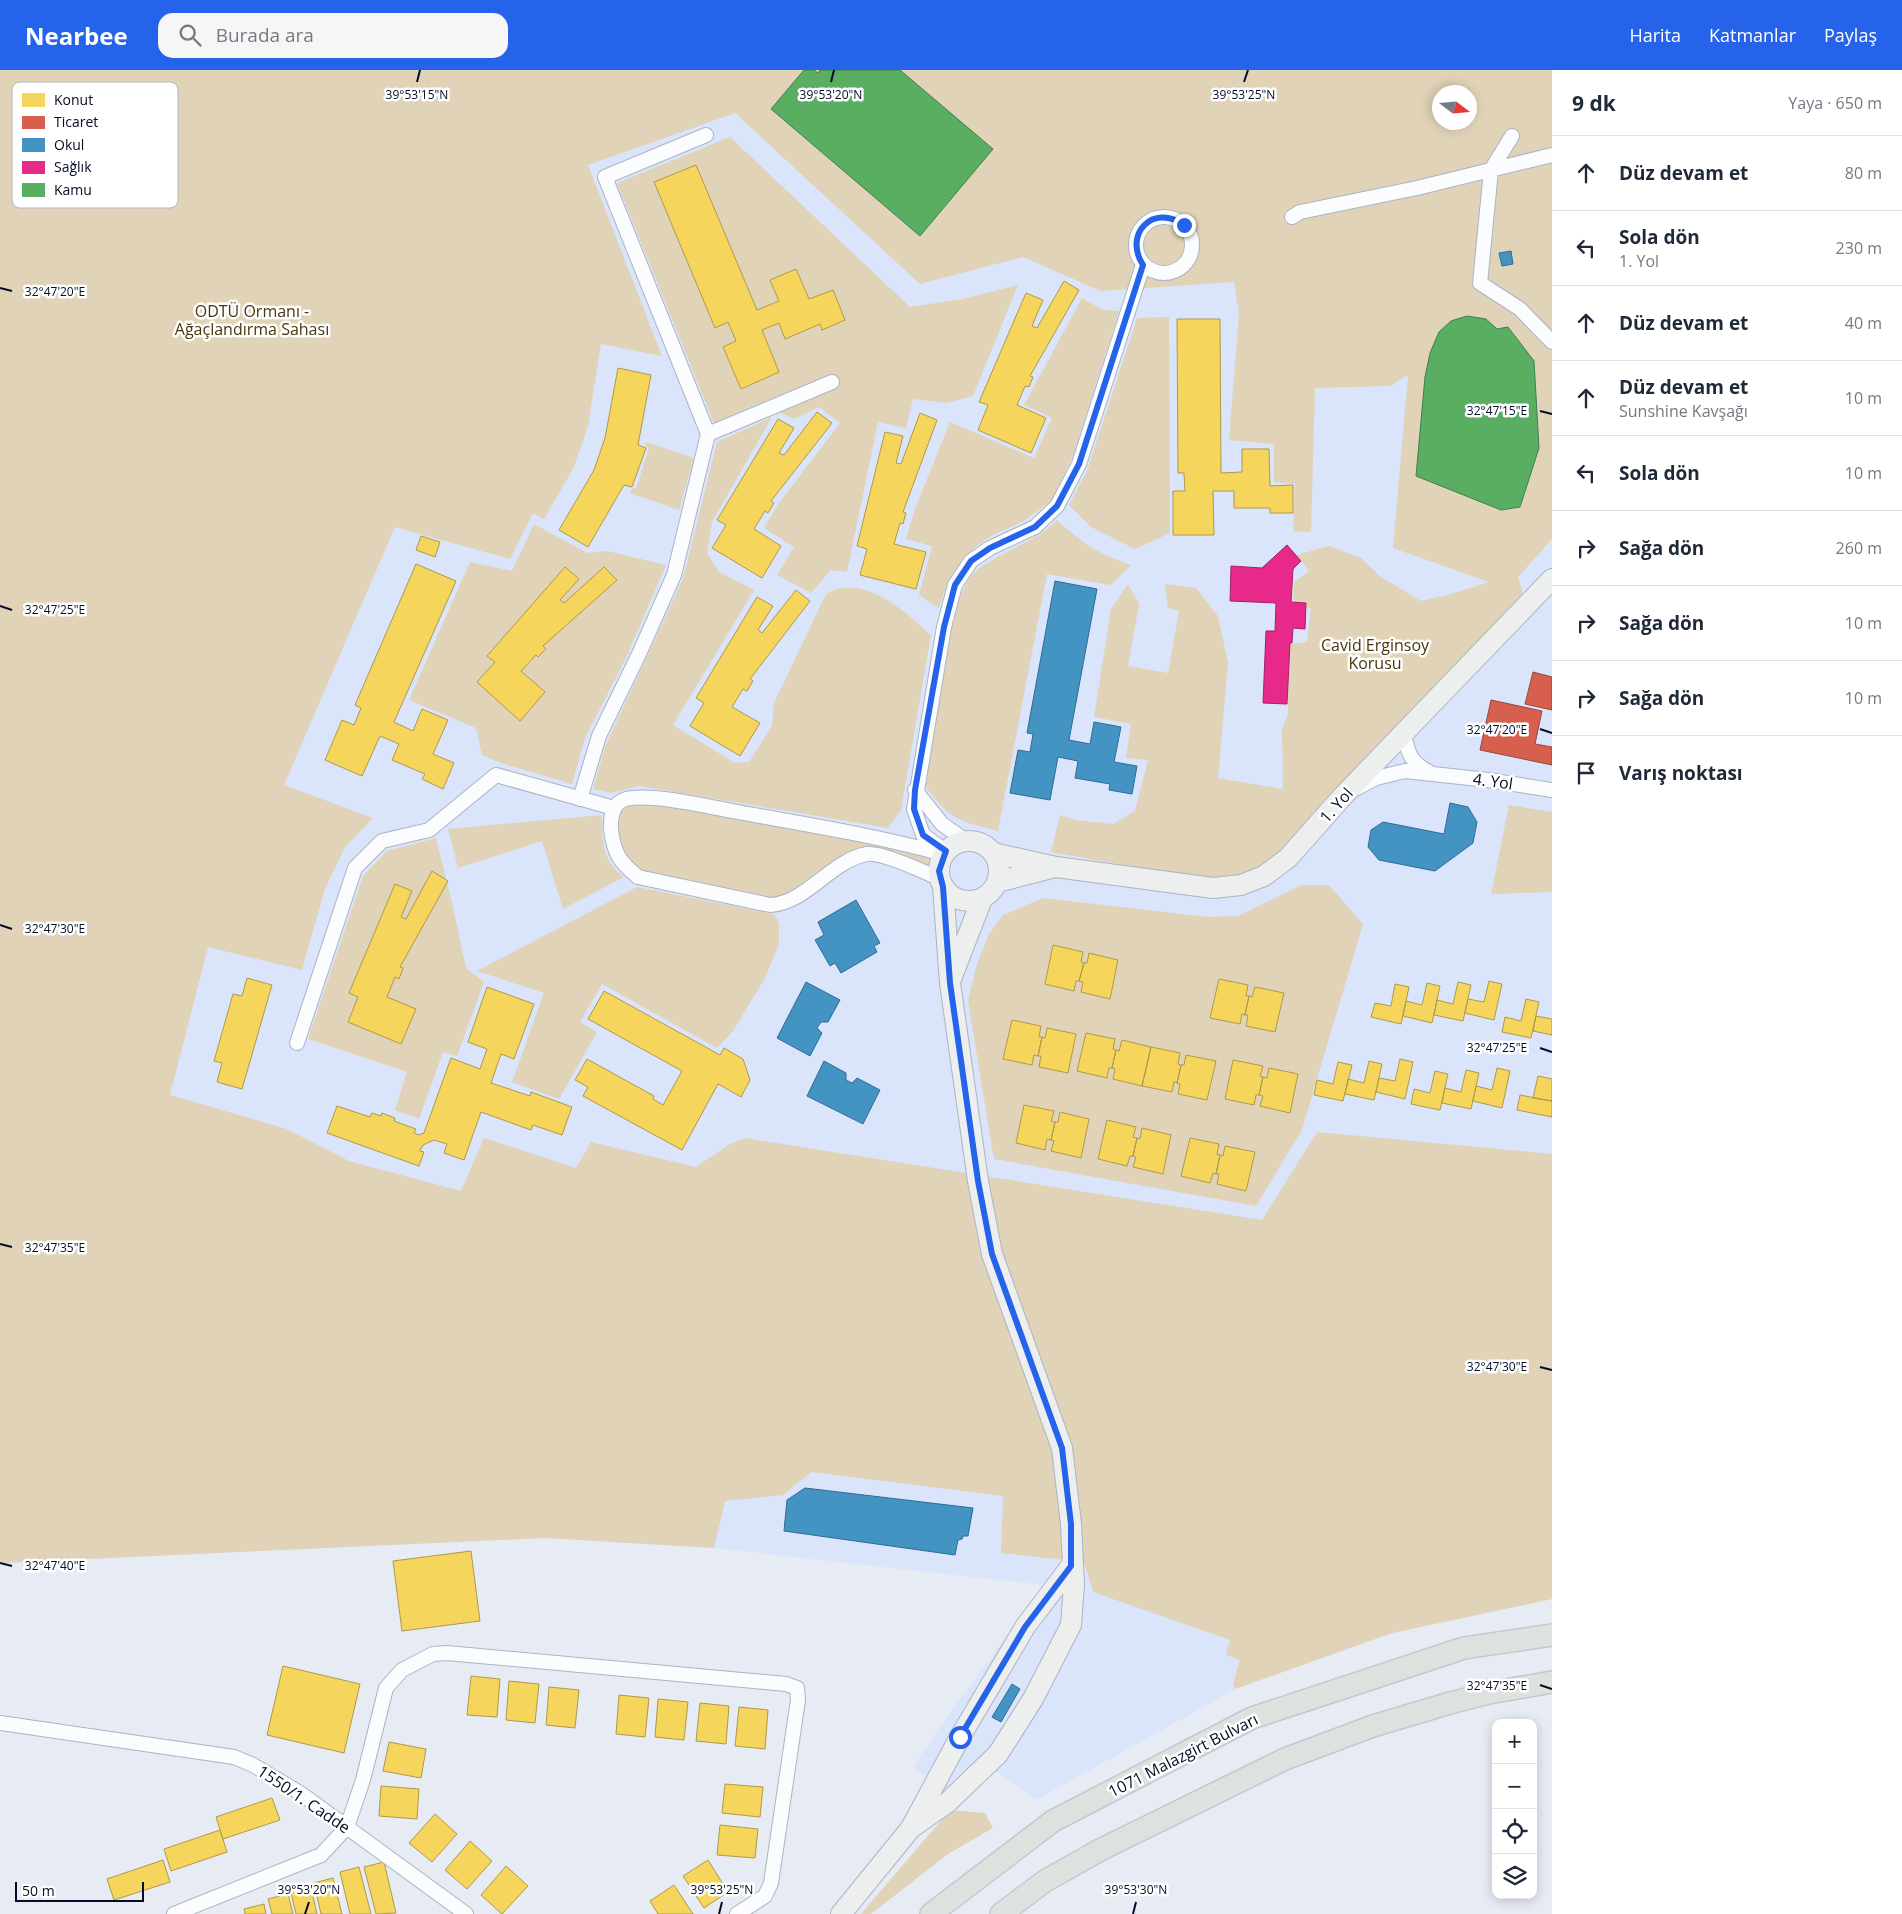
<!DOCTYPE html>
<html lang="tr">
<meta charset="utf-8">
<style>
body{margin:0;font-family:"Open Sans",sans-serif;background:#f6f6f7;color:#1f2937}
.controls{position:absolute;right:15px;bottom:15px;display:grid;overflow:hidden;border-radius:10px;box-shadow:0 2px 12px #0003}
.controls button{width:45px;height:45px;display:grid;place-items:center;padding:0;border:0;border-bottom:1px solid #e0e1e3;background:#fff;color:#1f2937;font:25px sans-serif}
.compass{position:absolute;left:1432px;top:15px;width:45px;height:45px;border-radius:50%;background:#fff;box-shadow:0 2px 12px #0003;rotate:106deg}
.scale{position:absolute;left:15px;bottom:12px;width:129px;box-sizing:border-box;padding-left:5px;border:2px solid #050d26;border-top:0;font-size:14px;line-height:18px;white-space:nowrap;color:#050d26;-webkit-text-stroke:4px #fff;paint-order:stroke}
.stop{position:absolute;width:15px;height:15px;margin:-11px;border:4px solid #2563eb;border-radius:50%;background:#fff}
.stop.end{background:#2563eb;border-color:#fff;box-shadow:0 1px 5px #0008}
.list{margin:0;padding:0;list-style:none}
h2{display:flex;justify-content:space-between;align-items:center;height:65px;margin:0;padding:0 20px;font-size:21px}
h2 small{font-size:16px;font-weight:400;color:#747a83}
.list li{display:grid;grid-template-columns:32px 1fr auto;gap:15px;align-items:center;box-sizing:border-box;height:75px;padding:0 20px;border-top:1px solid #e0e1e3}
.list b{display:block;font-size:19px;white-space:nowrap}
.list p{margin:0;font-size:16px;white-space:nowrap;color:#747a83}
.list em{font-size:16px;font-style:normal;color:#747a83}
.icon{flex:none;width:28px;height:28px;fill:none;stroke:currentColor;stroke-width:2;stroke-linecap:round;stroke-linejoin:round}
.map{position:relative;flex:none;width:1552px;height:1844px;overflow:hidden}
header{display:flex;align-items:center;gap:30px;box-sizing:border-box;height:70px;padding:0 25px;background:#2563eb;color:#fff}
header strong{font-size:24px}
nav{display:flex;gap:28px;margin-inline-start:auto;font-size:18px}
.search{width:350px;height:45px;background:#f6f6f7;display:flex;align-items:center;gap:12px;box-sizing:border-box;padding:0 18px;border-radius:15px;color:#747a83;font-size:19px}
main{display:flex}
aside{flex:1;background:#fff}
.map>svg:first-child{display:block}
.built{fill:#dae4fa;fill-rule:evenodd}
.green{fill:#e0d3b8;fill-rule:evenodd}
.homes{fill:#f6d55c;stroke:#ae994c}
.shops{fill:#d6604d;stroke:#974741}
.schools{fill:#4393c3;stroke:#306b94}
.health{fill:#e7298a;stroke:#a3216c}
.public{fill:#5aae61;stroke:#407e4f}
.lines{fill:none;stroke-linecap:round;stroke-linejoin:round}
.street-casing{stroke:#acb3c4;stroke-width:16}
.secondary-casing{stroke:#acb3c4;stroke-width:22}
.primary-casing{stroke:#c4c7d0;stroke-width:24}
.street{stroke:#fbfcfd;stroke-width:14}
.secondary{stroke:#ecefee;stroke-width:20}
.primary{stroke:#dee2df;stroke-width:21}
.route{stroke:#2563eb;stroke-width:6}
.ticks{fill:none;stroke:#050d26;stroke-width:2}
.labels{text-anchor:middle;dominant-baseline:central;stroke-width:5;stroke-linejoin:round;paint-order:stroke}
.park-label{font-size:16px;fill:#48370c;stroke:#fff}
.street-label{font-size:16px;fill:#050d26;stroke:#fff}
.key{fill:#fff;stroke:#b4b6be;stroke-width:1}
.key-label{font-size:14px;fill:#050d26}
.ticks-label{font-size:12px;text-anchor:middle;fill:#050d26;stroke:#fff;stroke-width:5;stroke-linejoin:round;paint-order:stroke}
</style>
<header>
<strong>Nearbee</strong>
<div class="search"><svg class="icon" aria-label="search" viewBox="0 0 24 24"><circle cx="10" cy="10" r="6"/><path d="M15 15l6 6"/></svg>Burada ara</div>
<nav><a>Harita</a><a>Katmanlar</a><a>Paylaş</a></nav>
</header>
<main>
<div class="map">
<svg width="1552" height="1844" viewBox="0 0 1552 1844">
<rect width="100%" height="100%" fill="#e7ebf3"/>
<path class="built" d="M0 0H1552V1529L1392 1563 1236 1619 1036 1730 996 1701 962 1731 913 1697 944 1651 1044 1515 714 1478 545 1468 0 1493ZM1440 22H1470V52H1440Z"/>
<path class="green" d="M0 0H1552V469L1518 507 1524 527 1302 761 1254 805 1228 809 1180 805 1051 782 1060 745 1075 750 1113 754 1135 741 1148 690 1126 688 1131 654 1094 647 1111 539 1128 514 1139 534 1128 596 1168 603 1179 541 1168 538 1165 514 1196 518 1218 546 1228 593 1218 708 1283 719 1282 659 1288 644V585L1291 574 1307 572 1311 538 1293 539 1294 512 1309 501 1297 485 1329 476 1361 488 1381 507 1421 531 1451 524 1489 512 1393 478 1408 305 1390 316 1315 318 1311 462 1293 461 1295 414 1274 412V374L1229 370 1239 244 1234 212 1101 221 1023 187 920 214 735 43 588 95 662 286 601 274 588 356 574 397 544 449 533 443 510 489 395 457 284 715 373 748 345 777 325 819 302 900 208 877 170 1025 287 1059 349 1091 461 1121 484 1068 576 1098 591 1072 696 1097 730 1074 745 1068 1262 1150 1317 1062 1552 1084V1529L1392 1563 1235 1619 1233 1614 1240 1590 1226 1585 1230 1570 1093 1522 1084 1492 1001 1483 1003 1426 811 1402 783 1425 725 1431 714 1478 545 1468 0 1493ZM1440 22H1470V52H1440Z
M730 67 910 237 962 229 1018 215 973 326 946 333 913 329 906 358 878 352 847 502 831 500 811 523 777 505 794 477 764 458 779 433 840 353 819 337 794 349 759 333 714 353 617 113Z
M1082 228 1103 240 1119 241 1074 383 1052 430 1024 451 991 466 974 478 949 508 939 538 919 525 932 476 906 469 915 439 950 352 1034 388 1052 348 1024 335Z
M1169 247 1170 463 1135 479 1091 457 1069 435 1087 401 1137 248Z
M772 347 712 452 707 483 719 502 754 520 673 655 735 693 749 692 772 656 774 633 826 524C863 502 905 542 931 565L901 740 888 758 639 716 610 723 593 719 605 677 683 509 717 372Z
M646 372 694 388 679 440 630 423 632 418 636 419 649 378 645 376Z
M1057 450C1082 473 1098 484 1131 495L1111 515 1047 504 998 761C956 750 952 751 925 716L954 544C960 529 964 513 975 502 979 497 986 494 991 491 1013 477 1039 469 1057 450Z
M534 454 587 483 607 481 666 495 626 588 585 668 572 714 504 694 482 685 476 658 409 630 470 492 512 501Z
M641 727 943 784 939 801 868 784 784 834 638 807 622 794 614 738Z
M1509 735 1552 742V822L1491 824Z
M602 745C602 770 602 791 624 807L563 839 542 771 458 798 448 759Z
M436 768 453 837 466 898 484 912 457 986 443 982 419 1049 395 1040 407 1002 308 969 363 806 387 781Z
M1302 815H1329L1363 854 1302 1060 1256 1136 994 1089 968 931 976 897 989 864 1003 845 1043 828 1208 847 1238 846Z
M637 817 773 844 779 853V874L765 908 733 961 717 978 602 914 580 952 597 962 559 1029 512 1012 544 923 477 901Z
M950 1740 985 1743 993 1758 948 1784 871 1844H861Z"/>
<path class="homes" d="M696 95 757 240 779 231 770 210 796 199 809 229 833 220 845 250 822 260 820 254 785 269 779 253 762 260 779 302 741 319 723 277 736 271 728 252 715 258 654 112Z
M1064 211 1079 220 1030 306 1033 307 1029 317 1025 316 1017 335 1046 348 1031 383 978 360 988 335 979 332 1026 223 1043 230 1032 256 1037 258Z
M1177 249H1220L1221 403 1242 402V379H1269L1270 416 1293 415V443H1270V438H1234V421H1213L1214 465H1173V421H1185L1184 403H1178Z
M618 298 651 305 638 375 646 378 632 417 624 415 588 477 559 460 594 400 605 368Z
M817 342 832 353 771 431 774 433 768 443 765 441 754 459 781 476 762 508 712 478 726 455 717 450 778 349 794 358 779 383 784 385Z
M920 343 937 350 903 442 906 443 903 454 900 453 894 474 926 482 916 519 860 505 867 479 857 476 885 362 903 366 896 393 901 394Z
M421 466 440 472 435 487 416 480Z
M416 494 456 511 394 652 413 661 422 639 448 650 433 684 454 693 443 719 422 709 425 704 392 690 399 674 380 666 362 706 325 690 342 650 354 655 361 638 355 635Z
M565 497 579 509 560 530 564 533 604 497 617 510 543 576 546 579 538 587 536 585 521 601 545 622 520 651 477 612 495 592 487 586Z
M796 520 810 531 750 609 753 611 747 621 743 619 732 637 760 653 740 686 690 656 704 633 696 628 757 527 773 536 758 560 762 563Z
M432 801 448 811 400 897 403 898 399 909 395 907 387 927 416 939 401 974 348 952 358 927 349 923 395 814 412 821 401 847 406 849Z
M1053 875 1083 882 1081 892 1084 893 1079 911H1076L1074 921 1045 914Z
M1089 883 1118 890 1110 929 1081 922 1083 912 1079 911 1084 893H1087Z
M247 908 272 915 242 1019 217 1012 222 993 214 991 233 924 242 926Z
M1219 909 1248 915 1246 926H1249L1245 945 1242 944 1240 954 1210 948Z
M1489 911 1502 914 1494 950 1465 943 1468 929 1484 932Z
M1458 912 1471 915 1463 951 1434 945 1437 930 1453 934Z
M1427 913 1440 916 1432 953 1403 946 1406 931 1422 935Z
M1395 914 1409 917 1401 954 1371 947 1375 933 1391 936Z
M487 917 534 934 514 989 501 984 491 1013 530 1026 531 1022 572 1037 562 1065 533 1055 531 1060 481 1042 464 1090 444 1083 447 1074 434 1070 423 1075 420 1081 424 1082 419 1096 327 1063 337 1036 370 1047 372 1043 381 1046 382 1043 395 1048 394 1051 416 1059 414 1063 419 1065 424 1063 451 988 480 999 487 979 468 972Z
M1255 917 1284 923 1275 962 1246 956 1248 945H1245L1249 926 1252 927Z
M604 921 720 985 724 978 743 989 750 1010 741 1027 718 1014 682 1080 583 1026 588 1017 575 1010 587 989 654 1026 653 1029 663 1035 682 1001 588 949Z
M1526 929 1539 932 1531 968 1502 962 1505 947 1521 951Z
M1536 946 1552 949V965L1533 961Z
M1012 950 1041 956 1039 967H1042L1038 986 1034 985 1032 995 1003 989Z
M1047 958 1076 964 1068 1003 1039 997 1041 986H1038L1042 967 1045 968Z
M1086 963 1115 969 1113 979 1116 980 1112 998H1109L1107 1008 1077 1001Z
M1122 970 1151 977 1142 1016 1113 1009 1115 999 1112 998 1116 980 1119 981Z
M1151 977 1180 983 1178 994 1181 995 1177 1013 1174 1012 1172 1022 1142 1016Z
M1186 985 1216 991 1207 1030 1178 1024 1180 1014 1177 1013 1181 995H1184Z
M1400 989 1413 992 1405 1029 1376 1022 1379 1008 1395 1011Z
M1233 990 1263 996 1260 1006 1263 1007 1259 1025H1256L1254 1035 1225 1029Z
M1369 991 1382 994 1374 1030 1345 1024 1348 1009 1364 1013Z
M1338 992 1352 995 1343 1031 1314 1025 1317 1010 1333 1014Z
M1269 998 1298 1004 1290 1043 1260 1036 1263 1026 1259 1025 1263 1007 1267 1008Z
M1497 998 1510 1001 1502 1038 1473 1031 1476 1016 1492 1020Z
M1466 1000 1479 1003 1471 1039 1442 1033 1445 1018 1461 1022Z
M1435 1001 1448 1004 1440 1040 1411 1034 1414 1019 1430 1023Z
M1538 1006 1552 1009V1031L1533 1028Z
M1520 1025 1552 1031V1047L1517 1040Z
M1024 1035 1054 1041 1051 1051 1055 1052 1051 1070 1047 1069 1045 1080 1016 1073Z
M1060 1042 1089 1049 1081 1088 1051 1081 1054 1071 1051 1070 1055 1052H1058Z
M1107 1050 1136 1057 1133 1067 1137 1068 1133 1086H1130L1127 1096 1098 1089Z
M1142 1058 1171 1065 1163 1104 1133 1097 1136 1087 1133 1086 1137 1068 1140 1069Z
M1190 1068 1219 1074 1217 1084 1220 1085 1216 1104 1213 1103 1210 1113 1181 1106Z
M1225 1076 1255 1082 1246 1121 1217 1114 1219 1104H1216L1220 1085 1223 1086Z
M471 1481 480 1551 402 1561 393 1491Z
M283 1596 360 1614 344 1683 267 1665Z
M471 1606 500 1609 497 1647 467 1645Z
M509 1611 539 1614 535 1653 506 1650Z
M549 1617 579 1620 575 1658 546 1655Z
M619 1625 649 1628 645 1667 616 1664Z
M658 1629 688 1632 684 1670 655 1667Z
M700 1633 729 1636 726 1674 696 1671Z
M739 1637 768 1640 765 1679 735 1676Z
M389 1672 426 1679 421 1708 383 1701Z
M725 1714 763 1717 760 1747 722 1743Z
M381 1716 419 1719 417 1749 379 1746Z
M272 1728 280 1750 223 1769 216 1747Z
M435 1744 457 1764 432 1792 409 1773Z
M720 1755 758 1759 755 1788 717 1785Z
M220 1760 227 1782 171 1801 164 1779Z
M470 1771 492 1791 467 1819 445 1800Z
M163 1790 170 1812 114 1830 107 1809Z
M708 1790 728 1822 704 1838 683 1806Z
M384 1792 396 1843 376 1844 364 1797Z
M506 1796 528 1816 502 1844 481 1825Z
M359 1797 371 1844H350L340 1802Z
M333 1808 342 1844H321L314 1813Z
M310 1814 317 1844H296L290 1819Z
M674 1815 693 1844H658L650 1831Z
M288 1824 293 1844H272L268 1829Z
M264 1834 266 1844H245L244 1839Z"/>
<path class="shops" d="M1533 602 1552 607V640L1525 634Z
M1491 630 1542 641 1535 674 1552 677V695L1480 680Z"/>
<path class="schools" d="M1511 181 1513 194 1502 196 1499 183Z
M1055 511 1097 519 1069 670 1090 674 1094 652 1121 657 1114 692 1137 696 1132 724 1109 720 1110 714 1075 708 1078 691 1058 687 1050 730 1010 723 1018 680 1030 682 1033 664 1027 663Z
M1450 733 1468 737 1477 752 1473 773 1435 801 1379 790 1368 777 1371 760 1383 752 1444 764Z
M856 830 880 873 874 876 877 882 841 903 835 893 830 896 815 870 824 865 818 852Z
M806 912 840 930 828 952H821L817 958 822 963 810 986 777 968Z
M824 991 846 1003V1010L852 1013 857 1008 880 1020 863 1054 807 1026Z
M805 1418 973 1438 968 1466H963L962 1469 958 1470 955 1485 784 1461 787 1430Z
M1012 1614 1020 1619 1001 1652 992 1647Z"/>
<path class="health" d="M1287 475 1301 491 1293 499 1291 532 1306 533 1305 559 1293 558 1292 573H1290L1287 634 1263 633 1266 561H1275L1276 533 1230 531 1231 496 1262 498Z"/>
<path class="public" d="M804 0H814L818 3 820 0H900L993 79 920 166 771 39Z
M1467 246 1486 249 1497 259 1508 257 1534 291 1539 378 1520 437 1501 440 1416 406 1425 307 1430 283 1439 262 1451 251Z"/>
<g class="lines">
<g class="street-casing">
<path id="street" d="M1512 66 1491 100 1480 213 1520 239 1552 272
M1136 175a28 28 0 1 1 56 0a28 28 0 1 1-56 0Z
M1292 147 1300 142 1417 118 1552 85
M708 364 832 312
M1404 663C1407 682 1411 693 1429 702
M1357 718 1376 708 1405 701 1488 710 1552 720
M915 720 942 754 966 771
M580 729 599 666 639 584 674 505 708 364 605 107 706 65
M945 781 923 765 914 739 944 557 955 515 971 491 990 478 1035 457 1057 436 1079 394 1143 195
M940 809C925 802 882 782 867 784 830 791 807 833 770 835L638 807C620 792 614 784 611 760 610 748 613 732 626 729 650 723 706 736 732 741 803 754 874 765 943 784
M297 973 355 798 382 771 429 760 496 705 614 738
M0 1653 234 1687 253 1695 300 1723 466 1844
M174 1844 321 1785 347 1757 363 1710 386 1618 402 1600 433 1584 447 1583 786 1614 797 1618 798 1630 771 1813 765 1826 737 1844"/>
</g>
<g class="secondary-casing">
<path id="secondary" d="M939 801a30 30 0 1 1 60 0a30 30 0 1 1-60 0Z
M993 783 1056 797 1213 818 1241 815 1264 806 1288 788 1343 726 1552 509
M997 812 1051 798
M951 909 982 829
M911 1758 948 1732 998 1684 1033 1629 1071 1555 1074 1514 1071 1454 1062 1378 992 1184 978 1111 950 913 943 817
M841 1844 911 1758 960 1667 1025 1557 1071 1496"/>
</g>
<g class="primary-casing">
<path id="primary" d="M931 1844 1053 1751 1252 1648 1464 1578 1552 1565
M1001 1844 1045 1811 1100 1780 1285 1689 1373 1656 1450 1633 1489 1623 1552 1612"/>
</g>
<use href="#street" class="street"/>
<use href="#secondary" class="secondary"/>
<use href="#primary" class="primary"/>
</g>
<g class="lines">
<path class="route" d="M960 1667 1025 1557 1071 1496V1454L1062 1378 992 1184 978 1111 950 913 943 817 939 801 946 781 923 765 914 739 915 720 944 557 955 515 971 491 990 478 1035 457 1057 436 1079 394 1143 195C1123 164 1153 133 1184 155"/>
</g>
<path class="ticks" d="M417 12 420 0M831 12 834 0M1244 12 1248 0M0 218 12 221M1540 341 1552 344M0 536 12 540M1540 659 1552 663M0 855 12 859M1540 978 1552 982M0 1174 12 1177M1540 1297 1552 1300M0 1493 12 1496M1540 1615 1552 1619M305 1844 309 1832M719 1844 722 1832M1133 1844 1136 1832"/>
<g class="labels">
<g class="park-label">
<text x="252" y="241">ODTÜ Ormanı -<tspan x="252" dy="18">Ağaçlandırma Sahası</tspan></text>
<text x="1375" y="575">Cavid Erginsoy<tspan x="1375" dy="18">Korusu</tspan></text>
</g>
<g class="street-label">
<text transform="translate(1493 711) rotate(8)">4. Yol</text>
<text transform="translate(1336 735) rotate(-48)">1. Yol</text>
<text transform="translate(1183 1685) rotate(-27)">1071 Malazgirt Bulvarı</text>
<text transform="translate(304 1729) rotate(34)">1550/1. Cadde</text>
</g>
</g>
<rect x="12" y="12" width="166" height="126" rx="8" class="key"/>
<rect x="22" y="23" width="23" height="14" fill="#f6d55c"/>
<rect x="22" y="46" width="23" height="13" fill="#d6604d"/>
<rect x="22" y="68" width="23" height="14" fill="#4393c3"/>
<rect x="22" y="91" width="23" height="13" fill="#e7298a"/>
<rect x="22" y="113" width="23" height="14" fill="#5aae61"/>
<g class="key-label">
<text x="54" y="35">Konut</text>
<text x="54" y="57">Ticaret</text>
<text x="54" y="80">Okul</text>
<text x="54" y="102">Sağlık</text>
<text x="54" y="125">Kamu</text>
</g>
<g class="ticks-label">
<text x="417" y="29">39°53'15"N</text>
<text x="831" y="29">39°53'20"N</text>
<text x="1244" y="29">39°53'25"N</text>
<text x="55" y="226">32°47'20"E</text>
<text x="1497" y="345">32°47'15"E</text>
<text x="55" y="544">32°47'25"E</text>
<text x="1497" y="664">32°47'20"E</text>
<text x="55" y="863">32°47'30"E</text>
<text x="1497" y="982">32°47'25"E</text>
<text x="55" y="1182">32°47'35"E</text>
<text x="1497" y="1301">32°47'30"E</text>
<text x="55" y="1500">32°47'40"E</text>
<text x="1497" y="1620">32°47'35"E</text>
<text x="309" y="1824">39°53'20"N</text>
<text x="722" y="1824">39°53'25"N</text>
<text x="1136" y="1824">39°53'30"N</text>
</g>
</svg>
<div class="controls">
<button>+</button>
<button>−</button>
<button><svg class="icon" aria-label="locate" viewBox="0 0 24 24"><circle cx="12" cy="12" r="6"/><path d="M12 2v4M12 18v4M2 12h4M18 12h4"/></svg></button>
<button><svg class="icon" aria-label="layers" viewBox="0 0 24 24"><path d="M12 4l9 5-9 5-9-5zM3 14l9 5 9-5"/></svg></button>
</div>
<svg class="compass" viewBox="-18 -18 36 36"><path d="M0-13l5 13h-10z" fill="#e53935"/><path d="M0 13l5-13h-10z" fill="#747a83"/></svg>
<div class="scale">50 m</div>
<div class="stop" style="left:960px;top:1667px"></div>
<div class="stop end" style="left:1184px;top:155px"></div>
</div>
<aside>
<h2>9 dk<small>Yaya · 650 m</small></h2>
<ul class="list">
<li><svg class="icon" aria-label="ahead" viewBox="0 0 24 24"><path d="M12 20V5M6 11l6-6 6 6"/></svg><div><b>Düz devam et</b></div><em>80 m</em></li>
<li><svg class="icon" aria-label="left" viewBox="0 0 24 24"><path d="M17 20v-9H6M10 6l-5 5 5 5"/></svg><div><b>Sola dön</b><p>1. Yol</p></div><em>230 m</em></li>
<li><svg class="icon" aria-label="ahead" viewBox="0 0 24 24"><path d="M12 20V5M6 11l6-6 6 6"/></svg><div><b>Düz devam et</b></div><em>40 m</em></li>
<li><svg class="icon" aria-label="ahead" viewBox="0 0 24 24"><path d="M12 20V5M6 11l6-6 6 6"/></svg><div><b>Düz devam et</b><p>Sunshine Kavşağı</p></div><em>10 m</em></li>
<li><svg class="icon" aria-label="left" viewBox="0 0 24 24"><path d="M17 20v-9H6M10 6l-5 5 5 5"/></svg><div><b>Sola dön</b></div><em>10 m</em></li>
<li><svg class="icon" aria-label="right" viewBox="0 0 24 24"><path d="M7 20v-9h11M14 6l5 5-5 5"/></svg><div><b>Sağa dön</b></div><em>260 m</em></li>
<li><svg class="icon" aria-label="right" viewBox="0 0 24 24"><path d="M7 20v-9h11M14 6l5 5-5 5"/></svg><div><b>Sağa dön</b></div><em>10 m</em></li>
<li><svg class="icon" aria-label="right" viewBox="0 0 24 24"><path d="M7 20v-9h11M14 6l5 5-5 5"/></svg><div><b>Sağa dön</b></div><em>10 m</em></li>
<li><svg class="icon" aria-label="arrive" viewBox="0 0 24 24"><path d="M6 21V4h12l-3 4 3 4H6"/></svg><div><b>Varış noktası</b></div></li>
</ul>
</aside>
</main>
